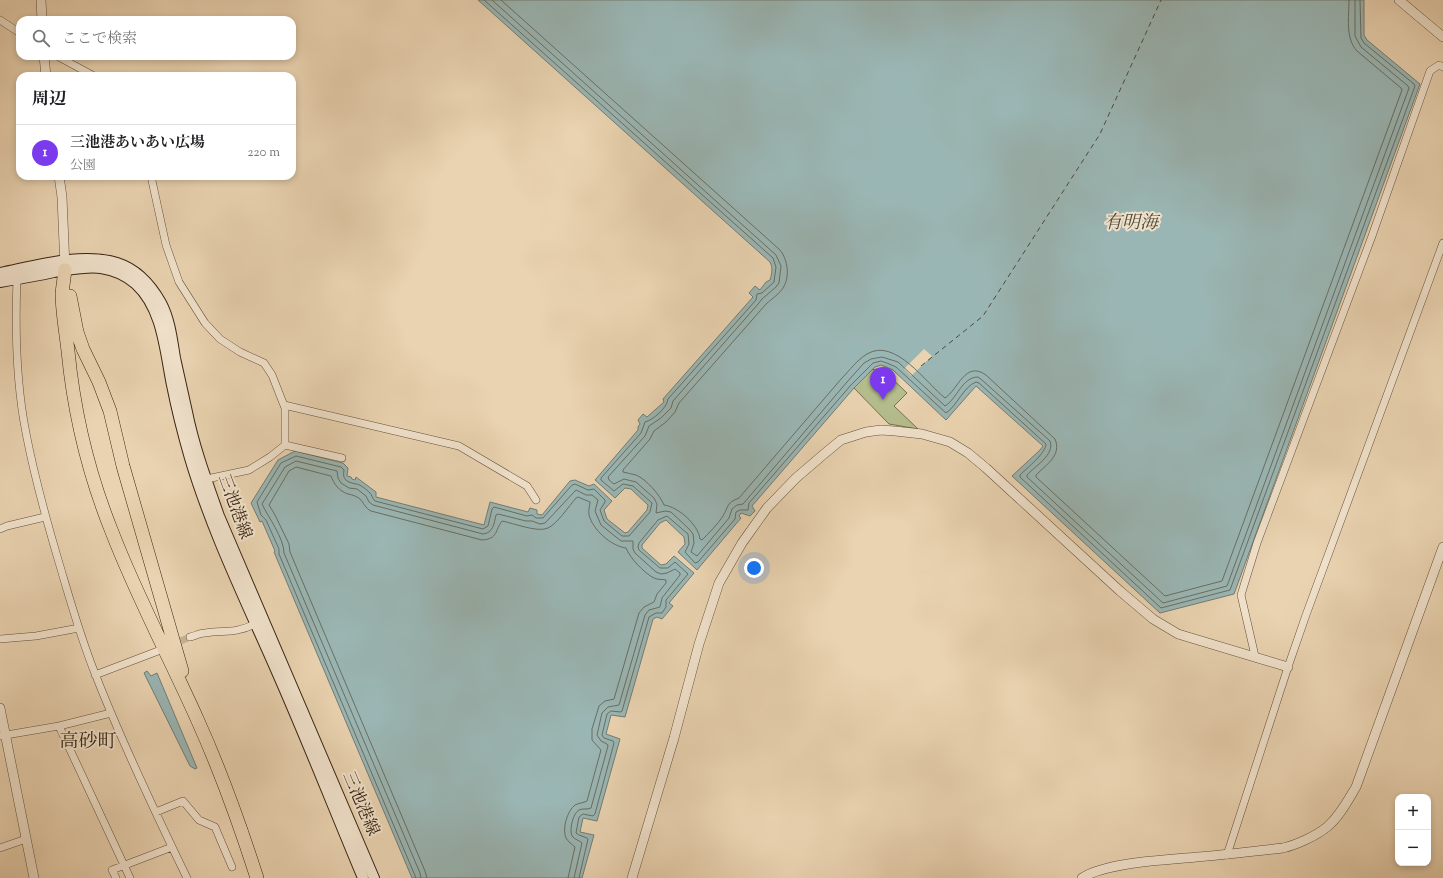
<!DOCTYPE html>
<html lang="ja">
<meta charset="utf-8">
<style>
body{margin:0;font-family:"Sorts Mill Goudy","Noto Serif JP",serif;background:#f6f6f6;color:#202124}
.controls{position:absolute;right:12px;bottom:12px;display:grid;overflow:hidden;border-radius:8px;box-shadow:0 2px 6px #0003}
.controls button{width:36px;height:36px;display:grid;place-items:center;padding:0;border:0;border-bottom:1px solid #e0e0e0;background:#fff;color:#202124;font:20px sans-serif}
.you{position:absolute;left:754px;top:568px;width:14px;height:14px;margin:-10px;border:3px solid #fff;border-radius:50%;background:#1a73e8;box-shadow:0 0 0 6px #1a73e833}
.badge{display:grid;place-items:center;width:26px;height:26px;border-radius:50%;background:#7c3aed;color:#fff;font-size:13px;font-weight:700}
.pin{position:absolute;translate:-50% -33px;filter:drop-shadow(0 1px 2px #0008)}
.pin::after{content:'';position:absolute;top:21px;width:14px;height:12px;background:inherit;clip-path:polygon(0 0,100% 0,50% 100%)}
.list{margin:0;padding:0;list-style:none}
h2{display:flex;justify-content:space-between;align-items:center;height:52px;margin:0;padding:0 16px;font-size:17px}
h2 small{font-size:13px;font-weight:400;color:#757577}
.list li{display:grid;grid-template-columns:26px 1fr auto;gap:12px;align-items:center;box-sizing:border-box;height:56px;padding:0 16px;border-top:1px solid #e0e0e0}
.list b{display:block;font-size:15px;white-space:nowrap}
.list p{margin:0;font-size:13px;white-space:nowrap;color:#757577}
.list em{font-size:13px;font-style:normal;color:#757577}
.icon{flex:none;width:22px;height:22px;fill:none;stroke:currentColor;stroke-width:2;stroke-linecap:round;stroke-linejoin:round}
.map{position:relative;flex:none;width:1443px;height:878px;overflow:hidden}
.search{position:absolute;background:#fff;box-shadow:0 2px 6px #0003;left:16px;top:16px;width:280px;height:44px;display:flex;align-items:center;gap:10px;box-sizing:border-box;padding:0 14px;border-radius:12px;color:#757577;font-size:15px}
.panel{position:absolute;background:#fff;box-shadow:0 2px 6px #0003;left:16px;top:72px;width:280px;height:108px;border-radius:12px}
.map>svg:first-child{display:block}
.green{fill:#b5bd8d;stroke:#767150}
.water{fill:#9ab6b4;stroke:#727c73}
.pier{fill:#ead3b1}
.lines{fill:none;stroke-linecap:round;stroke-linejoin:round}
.shore{stroke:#686e63;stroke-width:1}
.ferry{stroke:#50493a;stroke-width:1;stroke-dasharray:5 4;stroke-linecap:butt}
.minor-tunnel{stroke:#c6b091;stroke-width:7;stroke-dasharray:7 3.5;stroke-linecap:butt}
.minor-casing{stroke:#64503a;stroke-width:8}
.tertiary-casing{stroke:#64503a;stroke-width:10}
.secondary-casing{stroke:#372512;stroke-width:12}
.motorway-casing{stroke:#372512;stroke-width:14}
.minor{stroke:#f1e2cc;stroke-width:7}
.tertiary{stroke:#f1e2cc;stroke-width:9}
.secondary{stroke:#f1e2cc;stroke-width:10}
.motorway{stroke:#ead3b1;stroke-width:13}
.labels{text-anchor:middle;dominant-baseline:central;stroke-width:4;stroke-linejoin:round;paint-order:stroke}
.street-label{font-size:17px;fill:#372512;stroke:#f1e2cc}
.water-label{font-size:18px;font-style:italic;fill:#50493a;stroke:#f1e2cc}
.quarter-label{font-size:19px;fill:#372512;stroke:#f1e2cc}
</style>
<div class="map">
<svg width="1443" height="878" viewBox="0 0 1443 878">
<rect width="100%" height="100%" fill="#ead3b1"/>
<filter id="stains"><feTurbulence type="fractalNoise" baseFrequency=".005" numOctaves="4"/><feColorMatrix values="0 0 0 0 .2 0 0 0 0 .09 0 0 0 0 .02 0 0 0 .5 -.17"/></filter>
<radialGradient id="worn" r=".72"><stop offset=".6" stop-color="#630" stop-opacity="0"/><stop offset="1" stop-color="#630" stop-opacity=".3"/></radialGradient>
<path class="green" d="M877 369 883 370 907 393 894 406 918 429 889 424 854 388 871 370Z"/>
<path class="water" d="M478 0H1364V35L1367 40 1420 84 1234 594 1160 613 1012 476 1040 450 1043 446 976 386 946 420 893 370 881 365 875 367 854 388 752 506 755 511 750 516 741 513 739 516 741 518 697 570 678 552 685 544 684 537 666 520 660 523 642 545V548L661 565 666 564 674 556 694 573 669 603 673 606 662 619 657 617 653 619 625 717 611 715 606 734 620 739 597 821 583 818 580 832 594 835 582 878H412L274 552 275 551 262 521 260 522 251 503 278 460 295 451 343 463 348 468 347 476 351 477 352 479 355 480 356 477 376 492V497L484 525 490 502 528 512 530 508 537 510V514L542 515 570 481 575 480 589 486 594 484 612 501 604 510 607 519 625 533 628 532 647 510 648 505 631 489 625 488 615 498 595 480 638 430V427L640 424 638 420 643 414 647 417 664 402 663 399 753 297 749 293 755 286 760 290 766 282 770 280C772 273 773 268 770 262Z
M147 671 151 676 157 673 197 768 195 769 190 766 144 673Z"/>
<path class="pier" d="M924 349 932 356 911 376 904 369Z"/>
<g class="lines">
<path class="shore" d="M492 0 776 255 781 266 779 283 776 287 762 299 759 303 673 401 671 408 661 418 649 426 645 436 608 477 609 480 614 484 624 479 636 482 654 498 657 504 656 513 665 511 671 512 690 530 693 534 694 543 691 552 697 556 729 518 732 509 737 505 743 504 847 382 864 363 871 359 882 357 898 362 945 406C957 399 962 377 978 377L982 380 1050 441C1055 455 1035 466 1027 475V477L1163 603 1227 586 1409 88 1408 86 1361 47 1355 36V0
M501 0 780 250C788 260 790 277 783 288 781 292 771 300 767 303L679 403 675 412 666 422 654 431 650 439 623 470V472C627 473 632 474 636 475 646 479 660 495 664 505 678 507 698 524 700 539L702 540C709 533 718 524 723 516 729 506 726 503 739 498L842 378C850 370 857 360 867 354 895 337 926 383 945 398 958 390 965 360 986 375L1055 439C1062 455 1046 465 1036 475V477L1165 596 1222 581 1402 90 1401 88 1357 51C1345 38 1349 17 1349 0
M416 878 279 554V549L266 520 261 515 257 502 281 463 296 456 341 467 344 470C342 480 347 482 356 484 360 484 367 490 370 493 372 495 372 498 375 501L483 529 488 526 492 509 494 507 527 516 532 515 536 518H543L572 485 575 484 588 490 594 489 605 500V502L600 510 604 521 622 536H629L650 512 652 503 633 486 623 484 614 491 601 480V478L641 433 645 422C653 420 667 408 668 399L756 300 757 294 762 293 774 282 776 267 773 258 484 0
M421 878 420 873 284 553C284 538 268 517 262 504L285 467 296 461 337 471 338 478 341 483 349 488 357 489 366 496 369 502 373 505 483 534C493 533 494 524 496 515L498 514 526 521H532L540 524 545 523 576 490 586 495H592L598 500 595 511 601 525 621 541H633V549L635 553 656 572 661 574 667 573 675 569 680 573V575L662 598 660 607 649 610 645 615 619 705 608 707 602 713 597 735 601 741 607 744 608 746 591 808C587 810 583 808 579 810 573 813 569 830 572 836 575 840 579 840 582 843L574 878
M427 878 425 871 290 552 289 544 275 515 269 505 289 471 296 467 331 476C334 484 339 491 348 494 353 495 356 496 360 499 364 503 365 508 371 511L482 540C498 539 495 530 502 521 513 523 538 533 548 528 557 524 569 506 576 498L578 497 590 502C590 506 588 510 589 515 593 530 611 546 626 548 630 558 644 573 654 578 658 580 662 579 666 580V583L657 594 654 602 644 607 639 613 614 699 605 701 599 706 592 729V740L601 750 587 801C583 803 579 803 575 805 567 811 562 829 566 838 568 842 572 844 575 847L568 878
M579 878 588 839 587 838 579 835 576 833 579 817 583 814 593 816 595 814 614 743 613 741 604 738 602 735 607 714 611 711 621 712 622 711 649 617 656 613H662L666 607V600L688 574 675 562 668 568H660L639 550 638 547 639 543 658 520 667 516 688 534 689 544 685 552 695 563 698 562 735 519 736 512 740 510H748L749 503 851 385 873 363 881 361 887 363 896 367 946 413C957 406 963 387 976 382L979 383 1046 444C1046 453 1027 468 1020 475V477L1161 608 1230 590 1415 86 1414 84 1364 43 1361 38 1360 0"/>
<path class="ferry" d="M921 366 983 316 1100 134 1161 0"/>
<path class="minor-tunnel" d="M171 645 190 637"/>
<g class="minor-casing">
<path id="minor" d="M0 20 20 33
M57 56 94 76
M151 176 166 245 179 282 205 323 220 339 240 352 264 363 272 375 285 408V445
M17 279C15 330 16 383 26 433 34 475 45 515 57 556 69 596 80 637 96 676 123 745 155 812 187 878
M284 405 459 446 527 486 536 500
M285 445 342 458
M202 480 249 470 270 457 285 445
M0 529 7 526 45 517
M190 637C195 636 200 633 205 633 226 630 234 634 255 624
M0 639 36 636 79 628
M1255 656 1241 595 1257 543 1372 236 1430 71 1439 65 1443 67
M95 675 158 651
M59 726 130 878
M0 736 59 726 111 713
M156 812 183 801 199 820 215 827 232 867
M0 848 26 839
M1227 855 1288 667 1306 615 1443 243
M116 878 112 870 172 847"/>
</g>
<g class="tertiary-casing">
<path id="tertiary" d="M41 0 42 20
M1399 0 1443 37
M44 56 46 76
M59 176 62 197 65 267
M0 708 34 878
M632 878 674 738 699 644 719 583 742 543 767 508 796 478 824 454 841 440 866 432 881 430 895 431 922 434 950 442 968 453 986 468 1120 591 1153 619 1178 634 1288 667
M1082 878C1107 862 1167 860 1197 857 1225 855 1254 851 1283 848 1296 845 1316 836 1327 827 1340 816 1348 800 1356 787L1443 547"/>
</g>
<g class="secondary-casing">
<path id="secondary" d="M0 273C35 266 82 252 117 263 136 269 151 285 161 303 170 320 172 340 175 358 179 376 183 394 187 412 194 447 207 482 219 516L374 878
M0 282C18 279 36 276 54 272 69 270 85 266 101 268 114 270 126 275 136 284 163 309 165 351 172 385 177 410 183 434 190 458 212 532 246 601 277 672 307 740 334 809 363 878"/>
</g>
<g class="motorway-casing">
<path id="motorway" d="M65 270C64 278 63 285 62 293 62 311 66 333 68 351 74 413 89 475 112 532 137 597 170 658 198 721 221 772 240 825 257 878
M70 296 77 332 83 349 99 382 110 411 123 466 182 671"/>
</g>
<use href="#minor" class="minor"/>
<use href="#tertiary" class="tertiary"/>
<use href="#secondary" class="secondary"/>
<use href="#motorway" class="motorway"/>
</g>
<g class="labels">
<g class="street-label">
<text transform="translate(234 507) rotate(70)">三池港線</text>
<text transform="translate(360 804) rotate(67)">三池港線</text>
</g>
<g class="water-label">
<text x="1131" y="224">有明海</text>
</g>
<g class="quarter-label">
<text x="88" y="742">高砂町</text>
</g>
</g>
<rect width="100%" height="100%" filter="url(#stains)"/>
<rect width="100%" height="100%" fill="url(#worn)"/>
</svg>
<div class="controls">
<button>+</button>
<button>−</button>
</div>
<div class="you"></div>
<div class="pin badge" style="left:883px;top:400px">1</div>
<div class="search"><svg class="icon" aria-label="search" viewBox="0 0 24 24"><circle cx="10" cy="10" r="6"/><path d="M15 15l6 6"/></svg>ここで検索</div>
<section class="panel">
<h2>周辺<small></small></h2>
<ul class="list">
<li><span class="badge">1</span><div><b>三池港あいあい広場</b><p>公園</p></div><em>220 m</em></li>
</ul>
</section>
</div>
